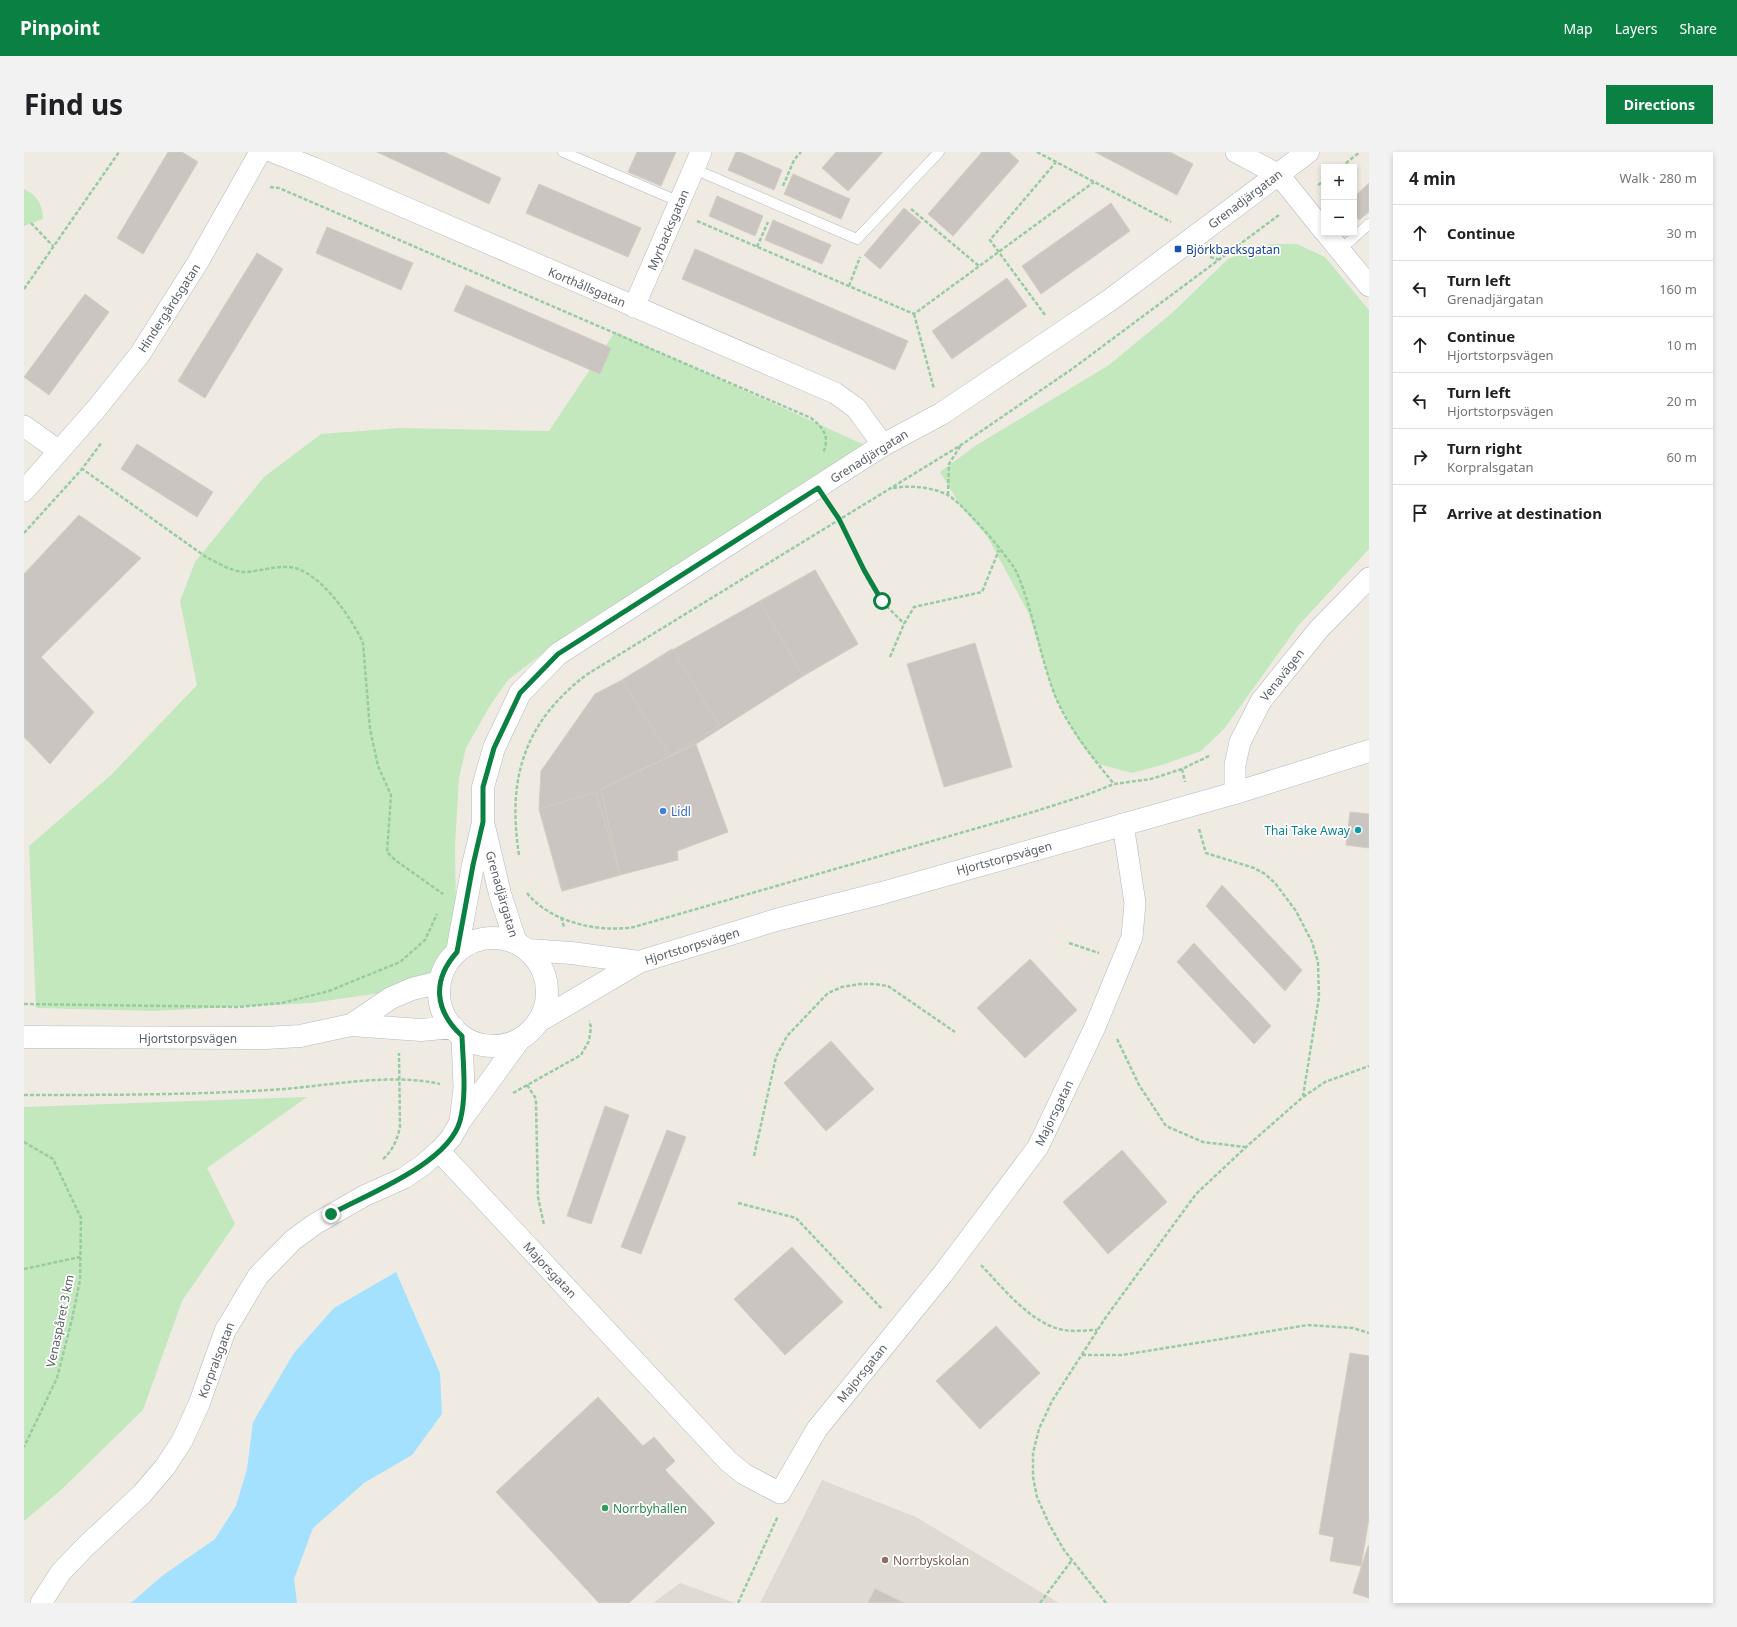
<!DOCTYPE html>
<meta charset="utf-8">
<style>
body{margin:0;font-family:"Noto Sans",sans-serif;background:#f2f2f2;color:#202124}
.controls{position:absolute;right:12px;top:12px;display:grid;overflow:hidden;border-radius:0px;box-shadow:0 2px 6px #0003}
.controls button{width:36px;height:36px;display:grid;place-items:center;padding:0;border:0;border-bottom:1px solid #e0e0e0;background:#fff;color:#202124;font:20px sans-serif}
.stop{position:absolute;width:12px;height:12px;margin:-9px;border:3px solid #0b8043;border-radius:50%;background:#fff}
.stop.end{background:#0b8043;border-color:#fff;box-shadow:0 1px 4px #0008}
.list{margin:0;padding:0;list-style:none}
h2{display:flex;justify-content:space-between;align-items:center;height:52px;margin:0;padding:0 16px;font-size:17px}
h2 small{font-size:13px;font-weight:400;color:#757577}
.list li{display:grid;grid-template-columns:26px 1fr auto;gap:12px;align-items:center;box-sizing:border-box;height:56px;padding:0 16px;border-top:1px solid #e0e0e0}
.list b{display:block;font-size:15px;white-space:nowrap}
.list p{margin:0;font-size:13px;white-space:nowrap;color:#757577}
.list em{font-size:13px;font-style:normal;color:#757577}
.icon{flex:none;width:22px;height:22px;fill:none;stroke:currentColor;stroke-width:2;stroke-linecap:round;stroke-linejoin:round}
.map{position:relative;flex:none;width:1345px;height:1451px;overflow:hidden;border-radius:0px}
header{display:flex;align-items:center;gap:24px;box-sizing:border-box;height:56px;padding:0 20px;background:#0b8043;color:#fff}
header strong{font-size:19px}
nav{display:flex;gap:22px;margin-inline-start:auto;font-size:14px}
.intro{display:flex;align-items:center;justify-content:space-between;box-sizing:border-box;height:96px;padding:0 24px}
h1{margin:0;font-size:28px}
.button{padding:10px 18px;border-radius:0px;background:#0b8043;color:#fff;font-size:14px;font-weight:700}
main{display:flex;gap:24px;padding:0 24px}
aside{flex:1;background:#fff;border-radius:0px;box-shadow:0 2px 6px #0003}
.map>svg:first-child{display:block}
.education{fill:#dfdad2}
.green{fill:#c3e8be}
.water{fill:#a3e1ff}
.building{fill:#cac5c0;stroke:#d4ccc1}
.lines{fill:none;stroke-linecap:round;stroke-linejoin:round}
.lane-casing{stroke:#b4b7bb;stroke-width:11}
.street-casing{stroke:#b4b7bb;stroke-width:22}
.secondary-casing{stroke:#b5b9be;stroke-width:23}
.path{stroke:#99cba2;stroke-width:2.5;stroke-dasharray:4 2;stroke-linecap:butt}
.lane{stroke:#fff;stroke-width:10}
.street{stroke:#fff;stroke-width:21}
.secondary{stroke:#fff;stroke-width:22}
.route{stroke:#0b8043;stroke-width:5}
.transit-dot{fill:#1a4fb4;stroke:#fff;stroke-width:1.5}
.shop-dot{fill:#3f7fe0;stroke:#fff;stroke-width:1.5}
.culture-dot{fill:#0f9aa8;stroke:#fff;stroke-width:1.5}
.leisure-dot{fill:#2e9e5b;stroke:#fff;stroke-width:1.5}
.education-dot{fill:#8d6e63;stroke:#fff;stroke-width:1.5}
.labels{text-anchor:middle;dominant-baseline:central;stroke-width:3.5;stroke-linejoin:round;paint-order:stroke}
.street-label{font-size:12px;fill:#5b6065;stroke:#fff}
.transit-label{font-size:12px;fill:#164399;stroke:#fff;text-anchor:start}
.shop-label{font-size:12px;fill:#366cbe;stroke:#fff;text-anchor:start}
.culture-label{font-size:12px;fill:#0d838f;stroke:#fff;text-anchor:end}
.leisure-label{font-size:12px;fill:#27864d;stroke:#fff;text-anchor:start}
.education-label{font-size:12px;fill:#785e54;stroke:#fff;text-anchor:start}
</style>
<header>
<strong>Pinpoint</strong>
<nav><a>Map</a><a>Layers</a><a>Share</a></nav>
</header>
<div class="intro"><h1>Find us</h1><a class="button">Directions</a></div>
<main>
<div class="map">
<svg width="1345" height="1451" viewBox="0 0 1345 1451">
<rect width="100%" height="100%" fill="#efebe3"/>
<path class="education" d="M798 1328 892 1365 1035 1451H736Z
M656 1431 711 1451H629Z"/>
<path class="green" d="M0 37C13 43 19 53 19 67L0 74Z
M1246 92H1273L1301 105 1345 158V397L1274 474 1200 577 1177 599 1141 612 1108 621 1074 612 1055 589 1030 543 1005 462 963 384 938 356 916 320 951 294 1085 213 1148 161 1204 107Z
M591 180 843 294 773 339 552 476 484 528 467 552 442 596 435 626 431 694 432 764 425 807 406 834 287 851 130 859 12 856 5 694 87 623 173 533 156 449 171 410 240 325 297 282 376 276 525 279Z
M283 945 183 1016 211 1072 158 1149 119 1258 37 1338 0 1369V955Z"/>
<path class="water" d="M372 1120 416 1221 418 1262 388 1303 340 1331 289 1376 270 1427 273 1451H107L138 1424 191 1387 212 1354 223 1317 229 1270 270 1201 310 1156Z"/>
<path class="building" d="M144 0H158L174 10 119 102 93 86Z
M353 0H420L477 26 465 52Z
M613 0H652L637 34 604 20Z
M712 0H716L758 18 750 38 704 18Z
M812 0H859L824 39 798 16Z
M958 0H985L995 9 929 84 904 62Z
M1071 0H1146L1169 12 1153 43Z
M769 22 826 47 817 67 760 42Z
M1345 31V60L1335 68 1330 63V45Z
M515 32 617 76 604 105 502 61Z
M693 44 739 64 731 84 685 64Z
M1087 51 1106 79 1017 142 998 114Z
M880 56 897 70 856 117 840 103Z
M749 68 807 93 798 112 741 88Z
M303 75 389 111 377 138 292 101Z
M671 97 884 189 871 218 658 127Z
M233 101 259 117 181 246 154 229Z
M983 126 1003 154 928 207 908 179Z
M442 133 587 196 576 222 430 159Z
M61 142 85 160 25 243 0 225Z
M113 292 189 340 173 365 97 317Z
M55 363 117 406 17 505 70 560 26 612 0 585V422Z
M791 418 834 492 779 524 736 450Z
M791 418 834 492 779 524 672 592 577 637 596 723 538 739 515 657 517 619 571 542 598 528 643 501Z
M951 491 988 615 920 635 883 512Z
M648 497 695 573 646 604 598 528Z
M672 592 704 680 653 699 654 708 596 723 577 637Z
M572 640 596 723 538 739 515 657Z
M1326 660 1345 662V696L1322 693Z
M1198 733 1278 818 1261 839 1182 754Z
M1170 791 1247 874 1230 892 1153 810Z
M1006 807 1053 858 1001 906 953 856Z
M807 889 850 937 802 979 760 931Z
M581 954 605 963 567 1072 543 1064Z
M643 978 662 985 617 1102 597 1095Z
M1098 998 1143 1050 1084 1102 1039 1050Z
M768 1095 819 1150 761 1203 710 1147Z
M972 1174 1016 1221 956 1277 912 1229Z
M1326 1201 1345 1204V1366L1337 1414 1306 1409 1310 1385 1295 1382Z
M574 1245 619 1294 630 1285 651 1309 641 1318 691 1371 605 1451H575L472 1340Z
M1344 1394H1345V1446L1329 1441Z
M851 1437 880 1451H844Z"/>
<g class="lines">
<g class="lane-casing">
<path id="lane" d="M539 0 656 50
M670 17 833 87 915 0
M1316 98 1345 72"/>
</g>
<g class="street-casing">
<path id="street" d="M249 0 290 16 811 241 832 256 859 293
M1212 0 1255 23 1300 79
M1302 81 1345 134
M610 155 677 0
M0 274 35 299
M0 339 73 256 116 202 174 110 236 0
M1211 641V613L1216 590 1237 549 1295 477 1345 426
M436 970 440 936 438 884
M415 999 704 1309 720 1322 756 1341 793 1277 918 1123 1014 995 1071 875 1108 785 1111 751 1099 672
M17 1451 37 1420 62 1394 118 1342 141 1315 158 1289 175 1252 201 1179 234 1124 269 1088 291 1072 340 1044 380 1026 399 1013 415 999 427 986 436 970 497 886"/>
</g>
<g class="secondary-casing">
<path id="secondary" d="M415 840a54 54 0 1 1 108 0a54 54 0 1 1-108 0Z
M492 791 476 742 459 670V635L470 596 496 541 534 502 859 293 917 262 1036 182 1086 148 1284 0
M504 798 547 801 615 810
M433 800 449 713 458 675
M515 869 615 810 752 768 858 741 1211 641 1345 599
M327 873 367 846 388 837 416 830
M0 885 242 886 276 884 327 873 397 878 429 875"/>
</g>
<path class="path" d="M1013 0 1147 70
M1317 15 1336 0
M1294 33 1300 29
M759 34 770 8 777 0
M246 35 255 36 787 266C800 276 806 285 799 301
M887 57 955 114
M673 69 890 162 1070 30
M7 71 29 94
M733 95 744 70
M1186 105 1196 108
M825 134 836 105
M0 137 95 0
M890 162 910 237
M1021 163 966 88 1032 10
M57 316 182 405C193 410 206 419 219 420 234 420 249 414 264 415 294 416 328 466 339 491L346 577 354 614 367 643 363 700 371 708 419 742
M869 336C887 333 906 335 922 342 936 348 987 407 993 421 1010 461 1016 506 1032 546 1046 578 1068 605 1090 632
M924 343 925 312 937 293
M807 355C827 385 836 422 858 449 865 457 873 464 880 472
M0 381 58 317 78 290
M866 505 880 472 890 455 958 440 975 398
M1158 617 1161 630
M1175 677 1182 701 1230 716 1241 722 1251 731 1272 759 1288 790 1294 810 1295 845 1279 944
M495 703C483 626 500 571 562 523L937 293 1048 217 1255 63
M503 741C526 770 574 781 610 775L1009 660 1062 643 1090 632 1127 627 1158 617 1187 603
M537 765 540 775
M1045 791 1075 801
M0 852 213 855 258 851 305 839 376 810 401 788 413 762
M1093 887 1115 933 1142 974 1179 990 1221 995
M503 933 511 945 512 951 514 1045 520 1073
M489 941 557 903 565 889 567 875 565 869
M0 943C86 943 174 943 260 937 309 933 368 921 416 932
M0 990 29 1007 57 1066 56 1128 48 1167 33 1226 0 1295
M730 1004 752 905 763 884 804 841 818 835 836 832H850L864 834 931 880
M359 1007C369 998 373 988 376 975L375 901
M714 1051 772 1066 858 1157
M957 1113C978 1135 1008 1173 1040 1178 1050 1180 1063 1178 1073 1178
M0 1117 56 1105
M1058 1203H1098L1284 1173 1329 1176 1345 1181
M714 1451 754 1364
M1016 1451 1048 1408
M1082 1451 1040 1398 1025 1372 1013 1345 1009 1325V1301L1015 1277 1028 1249 1082 1165 1172 1042 1222 995 1279 945 1301 930 1345 914"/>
<use href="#lane" class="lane"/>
<use href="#street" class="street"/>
<use href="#secondary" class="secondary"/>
</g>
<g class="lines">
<path class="route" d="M307 1062C343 1042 424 1012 436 969 443 944 439 910 438 884 410 858 408 828 433 800L449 713 459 670V635L470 596 496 541 534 502 794 336 815 367 840 418 858 449"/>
</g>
<rect class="transit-dot" x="1150" y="93" width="8" height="8" rx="2"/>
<circle class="shop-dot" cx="639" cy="659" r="4"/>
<circle class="culture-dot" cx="1334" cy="678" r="4"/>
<circle class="leisure-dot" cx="581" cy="1356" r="4"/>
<circle class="education-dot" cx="861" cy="1408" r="4"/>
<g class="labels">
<g class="street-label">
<text transform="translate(1221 47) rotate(-37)">Grenadjärgatan</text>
<text transform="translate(644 78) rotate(-67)">Myrbacksgatan</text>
<text transform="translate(563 135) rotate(23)">Korthållsgatan</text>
<text transform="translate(145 156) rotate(-57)">Hindergårdsgatan</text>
<text transform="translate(845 304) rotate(-32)">Grenadjärgatan</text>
<text transform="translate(1258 523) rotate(-52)">Venavägen</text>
<text transform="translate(980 706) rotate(-15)">Hjortstorpsvägen</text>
<text transform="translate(478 742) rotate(74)">Grenadjärgatan</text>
<text transform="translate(668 794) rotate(-17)">Hjortstorpsvägen</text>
<text x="164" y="886">Hjortstorpsvägen</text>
<text transform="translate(1030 961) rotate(-64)">Majorsgatan</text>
<text transform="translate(526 1118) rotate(47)">Majorsgatan</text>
<text transform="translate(36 1169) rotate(-78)">Venaspåret 3 km</text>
<text transform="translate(192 1208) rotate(-69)">Korpralsgatan</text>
<text transform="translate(838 1221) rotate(-51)">Majorsgatan</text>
</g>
<g class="transit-label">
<text x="1162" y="97">Björkbacksgatan</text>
</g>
<g class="shop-label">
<text x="647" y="659">Lidl</text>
</g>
<g class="culture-label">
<text x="1326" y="678">Thai Take Away</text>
</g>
<g class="leisure-label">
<text x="589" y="1356">Norrbyhallen</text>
</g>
<g class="education-label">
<text x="869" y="1408">Norrbyskolan</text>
</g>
</g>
</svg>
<div class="controls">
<button>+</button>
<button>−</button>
</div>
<div class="stop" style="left:858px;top:449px"></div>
<div class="stop end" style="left:307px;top:1062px"></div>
</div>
<aside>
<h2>4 min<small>Walk · 280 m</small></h2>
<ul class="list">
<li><svg class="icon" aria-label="ahead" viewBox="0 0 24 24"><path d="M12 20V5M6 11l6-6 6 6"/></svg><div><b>Continue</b></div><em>30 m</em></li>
<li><svg class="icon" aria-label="left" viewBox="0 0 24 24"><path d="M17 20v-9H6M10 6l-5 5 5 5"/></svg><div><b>Turn left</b><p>Grenadjärgatan</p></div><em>160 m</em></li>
<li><svg class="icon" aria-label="ahead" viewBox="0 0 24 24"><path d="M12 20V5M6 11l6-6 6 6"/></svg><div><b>Continue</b><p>Hjortstorpsvägen</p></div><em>10 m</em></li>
<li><svg class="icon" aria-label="left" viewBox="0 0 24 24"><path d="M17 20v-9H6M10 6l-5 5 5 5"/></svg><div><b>Turn left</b><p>Hjortstorpsvägen</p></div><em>20 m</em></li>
<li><svg class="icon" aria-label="right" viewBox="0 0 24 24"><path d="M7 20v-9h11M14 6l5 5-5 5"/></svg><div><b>Turn right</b><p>Korpralsgatan</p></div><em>60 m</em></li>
<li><svg class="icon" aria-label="arrive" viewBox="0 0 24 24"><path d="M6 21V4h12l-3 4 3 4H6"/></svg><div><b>Arrive at destination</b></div></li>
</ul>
</aside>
</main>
